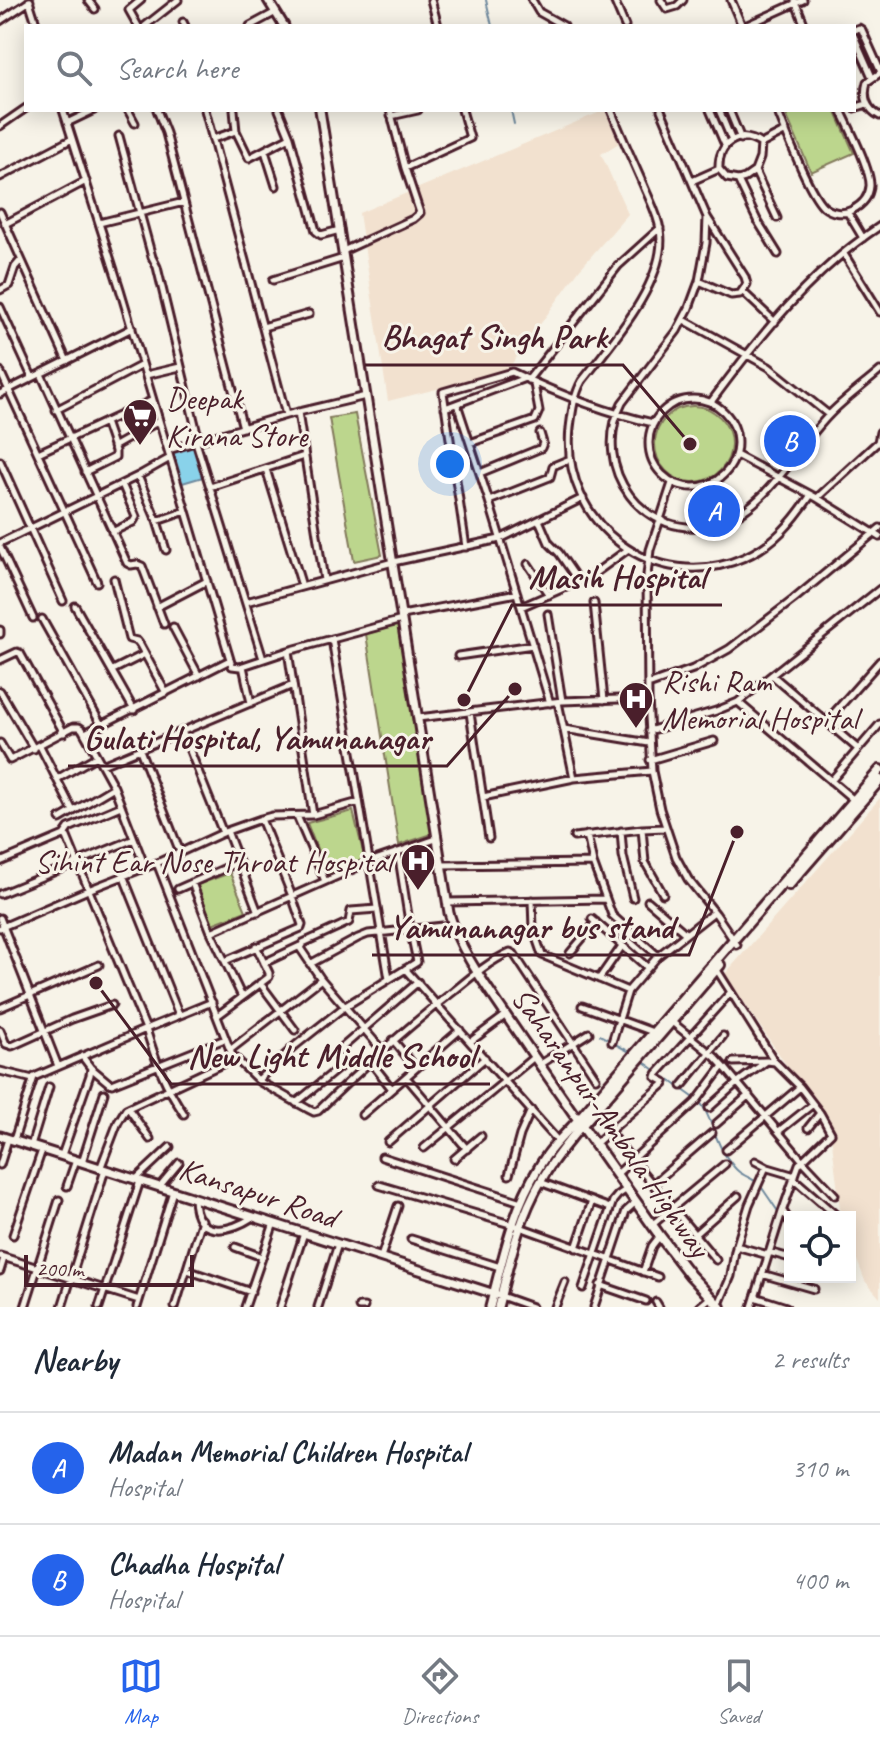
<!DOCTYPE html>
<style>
body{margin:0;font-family:Caveat,sans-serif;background:#f6f6f7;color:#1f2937}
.controls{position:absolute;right:24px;bottom:24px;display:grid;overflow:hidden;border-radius:0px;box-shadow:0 4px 20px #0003}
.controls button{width:72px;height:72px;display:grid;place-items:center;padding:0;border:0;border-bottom:2px solid #e0e1e3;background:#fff;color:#1f2937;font:40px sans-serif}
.scale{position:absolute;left:24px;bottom:20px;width:170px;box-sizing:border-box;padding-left:8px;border:4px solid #4a1f2b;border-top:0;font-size:22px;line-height:28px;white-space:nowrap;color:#4a1f2b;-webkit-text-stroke:6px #f7f3e8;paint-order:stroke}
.you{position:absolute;left:450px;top:464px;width:28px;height:28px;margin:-20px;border:6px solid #fff;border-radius:50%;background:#1a73e8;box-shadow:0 0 0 12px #1a73e833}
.badge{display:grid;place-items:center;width:52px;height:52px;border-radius:50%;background:#2563eb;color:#fff;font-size:26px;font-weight:700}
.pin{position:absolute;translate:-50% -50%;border:4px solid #fff;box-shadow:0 2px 8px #0006}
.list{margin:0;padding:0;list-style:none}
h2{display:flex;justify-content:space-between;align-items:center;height:104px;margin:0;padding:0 32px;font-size:34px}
h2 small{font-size:26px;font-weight:400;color:#747a83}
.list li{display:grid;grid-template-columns:52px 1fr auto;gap:24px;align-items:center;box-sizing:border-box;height:112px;padding:0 32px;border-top:2px solid #e0e1e3}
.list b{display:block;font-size:30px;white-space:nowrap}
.list p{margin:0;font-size:26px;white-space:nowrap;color:#747a83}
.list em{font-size:26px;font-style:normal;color:#747a83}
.icon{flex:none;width:44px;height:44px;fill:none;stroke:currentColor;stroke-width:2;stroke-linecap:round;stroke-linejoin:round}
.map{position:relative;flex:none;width:880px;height:1307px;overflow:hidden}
.search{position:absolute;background:#fff;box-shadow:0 4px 20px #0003;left:24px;right:24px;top:24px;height:88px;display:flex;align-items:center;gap:20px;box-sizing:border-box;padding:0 28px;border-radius:0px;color:#747a83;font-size:30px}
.sheet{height:328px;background:#fff}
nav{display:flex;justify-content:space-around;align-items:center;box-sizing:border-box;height:112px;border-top:2px solid #e0e1e3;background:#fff;font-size:22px;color:#747a83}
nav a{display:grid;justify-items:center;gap:4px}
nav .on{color:#2563eb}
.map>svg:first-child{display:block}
.built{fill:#f2e1cf}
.green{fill:#bcd68d;stroke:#837a5c;stroke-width:2}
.water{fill:#89d2ea;stroke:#708a9e;stroke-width:2}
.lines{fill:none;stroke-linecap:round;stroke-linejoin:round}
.stream{stroke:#708a9e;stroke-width:2}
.street-casing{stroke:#4a1f2b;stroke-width:11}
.secondary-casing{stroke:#4a1f2b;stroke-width:13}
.primary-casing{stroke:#4a1f2b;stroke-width:14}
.street{stroke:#f7f3e8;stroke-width:5}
.secondary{stroke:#f7f3e8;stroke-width:7}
.primary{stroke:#f7f3e8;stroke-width:8}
.labels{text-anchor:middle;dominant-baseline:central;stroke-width:6;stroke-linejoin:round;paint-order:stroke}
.poi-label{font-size:32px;fill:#4a1f2b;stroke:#f7f3e8;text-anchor:start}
.street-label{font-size:32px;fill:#4a1f2b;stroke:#f7f3e8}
.leader{fill:none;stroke:#4a1f2b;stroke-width:3}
.callout-dot{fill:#4a1f2b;stroke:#f7f3e8;stroke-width:3}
.callout-label{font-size:34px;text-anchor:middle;font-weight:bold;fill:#4a1f2b;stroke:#f7f3e8;stroke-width:6;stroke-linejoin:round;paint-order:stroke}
</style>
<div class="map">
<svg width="880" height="1307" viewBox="0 0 880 1307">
<rect width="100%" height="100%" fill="#f7f3e8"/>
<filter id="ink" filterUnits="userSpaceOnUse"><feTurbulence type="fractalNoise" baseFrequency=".0125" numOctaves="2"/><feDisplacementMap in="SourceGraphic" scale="16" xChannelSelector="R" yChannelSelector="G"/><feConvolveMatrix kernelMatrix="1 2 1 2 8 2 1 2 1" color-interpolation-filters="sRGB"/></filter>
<g filter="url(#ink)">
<path class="built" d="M605 110 619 143 601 154 628 214 579 270 506 372 388 401 359 213Z
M880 798V1298L865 1281 850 1242V1217H841L829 1117 787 1066 725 974Z"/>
<path class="green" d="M784 110H835L854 153 811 172Z
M655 444a38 38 0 1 1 76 0a38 38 0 1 1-76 0Z
M355 414 382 555 354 561 329 418Z
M401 624 432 834 399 845 366 634Z
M353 811 365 860 329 873 326 872 307 823Z
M230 873 246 911 212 924 197 885Z"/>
<path class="water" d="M196 445 206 476 179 484 170 452Z"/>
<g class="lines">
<path class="stream" d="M486 0 492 26
M511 110 514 124
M600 1035 609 1040
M615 1044 630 1052
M644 1062 700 1102C712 1118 714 1138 725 1155 729 1160 733 1167 738 1171 745 1177 753 1178 760 1185L790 1229"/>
<g class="street-casing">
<path id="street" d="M88 0 95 9
M431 0 438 26
M532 0 539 12 564 26
M614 0 625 26
M661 0 667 9 677 6 683 0
M731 0 742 26
M29 1 37 26
M795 1 805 26
M0 21 30 1
M183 22 185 26
M138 26 129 10 141 0
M145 26 178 0
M250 26 276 12
M745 26 803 0
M854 30 859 28 862 30 880 70
M854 36 872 77
M880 73 867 82C863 96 866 109 880 116
M854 108 867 104
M63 110 120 289 232 666 240 667 288 651 402 620
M128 110 135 123
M157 110 166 133 243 428
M205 110 286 415
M234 110 236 131 249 158 290 137
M279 110 290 137 316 231 321 235 340 230
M611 110C621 135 632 159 643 184 649 199 658 214 660 230 669 279 610 345 582 381 574 395 572 412 570 428 560 524 656 597 745 557 775 544 793 521 811 495
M661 110 707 217 706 243 699 281 689 308 677 331 622 403C589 468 644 544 717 524 766 510 795 450 829 415 844 399 863 386 880 371
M710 110 725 145
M719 110 732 141
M729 110 741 139
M777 110C786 132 808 191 823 206 831 213 843 215 852 210 862 205 869 198 870 186 871 170 849 127 841 110
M391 116 418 110
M67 123 94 110
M0 126 26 108
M119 136 152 257 157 267 199 441
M213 139 236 131
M761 144C738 129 718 143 719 169L727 178 738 180 757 220 778 254
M265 151 276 186
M405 168 470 138 462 110
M0 177 72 139
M738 180 745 178 755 171
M692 181 719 169
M0 212 67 361
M848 213 863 238
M777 218 755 171 760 158 761 144 786 131
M99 223 184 202
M5 224 86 181
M343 251 413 219 420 213 405 168 390 110
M844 254 880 312
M273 280 344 258
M699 281 731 295 740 294 747 284 745 277 707 217
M0 290 9 285 15 267 21 260
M742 291 775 322
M0 307 32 377
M684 320 769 367 829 415
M263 327 309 314
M0 371 97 582
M41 374 127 563 131 565 137 564 142 566 164 624
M146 375 180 367
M528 380 618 266 660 228
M0 394 132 328
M649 443a44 44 0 1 1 88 0a44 44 0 1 1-88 0Z
M711 402C759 337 811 271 880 226
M457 404 489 501 550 703
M445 408 525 378
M56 410 142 365
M298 412 324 580
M196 442 263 659
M470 443 535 420 539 411 534 384
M113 447 159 421
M168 450 286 415 366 396
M38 453 153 400
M736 455 817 498 880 537
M0 461 63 601
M266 469 302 586
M85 472 115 457V451L105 422
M480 473 541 448 543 443 540 433
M138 476 157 521 186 511
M672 483 650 550 647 575 648 698 652 771 660 809 676 857 688 879 716 914 737 945
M210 487 304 456
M817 498 878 442 880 432
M489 501 550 477 553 466 570 459
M539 520 549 543 559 553 579 582
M157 521 166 550
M112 532 133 522 136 517 122 484
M0 543 138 476 170 458
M0 547 33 618
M466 547 443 392 512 372C558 394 603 412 653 423
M528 564 549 595
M114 579 129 639 137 641 140 645 166 693
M246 602 393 562 500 539 583 498
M594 603 604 700
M75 606 134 710
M157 607 207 581
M521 607 591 576 627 550
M548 614 562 701
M402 615 517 593
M42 619 102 726
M173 627 199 676
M0 630V634
M332 639 389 979
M288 651 313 815
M458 656 533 645
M0 660 17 652 20 653 64 733
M243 666 251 703
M113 670 145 654
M773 676 858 749
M648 685 693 669 729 649 793 600 880 528
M0 691 34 749
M558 702 574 778
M738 702 855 801
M470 713 489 838
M418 718 562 701 648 698
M826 722 880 661
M564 729 649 743
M182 731 223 833
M649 731 716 711 738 702 880 589
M85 733 230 660
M0 743 10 760 73 727H79L82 729 114 787 145 867
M40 746 73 811
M140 750 180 852
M650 760 714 741
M102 765 293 685
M57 779 97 756
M831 781 880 724
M483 797 574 778 652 771
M297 816 325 881
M60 819 114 787
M642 829 645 862 663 894
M227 831 258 912
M621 831 623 856 633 898
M64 835 67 837 146 1029 212 1002
M587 835 593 863
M574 837 642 829 665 828
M0 862 64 835 69 828 121 806
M157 863 232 1055 260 1082 308 1109 314 1112 318 1111C361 1069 406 1028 454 991 471 977 490 961 510 952L514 954 596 1078
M441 865 593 863 612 915 658 956
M123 875 179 1015
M192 883 211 932 242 997
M178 889 239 862
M0 894 134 839
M532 900 533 929 542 955 628 991
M648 901 685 933
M447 902 605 899
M377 909 351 911 349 922 303 943 300 948 321 979 382 1050
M0 918 58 1066
M592 919 647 967
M0 928 88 890 157 863 227 831 261 819 272 816 313 815 359 802
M211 932 369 862 436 839
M570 953 596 922
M225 961 301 928 302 925 292 896 261 819
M264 963 300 946
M310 964 358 938 368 934 452 925
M405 969 558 1141
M717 970 775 1062 800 1087 820 1113 831 1133 799 1164 782 1212 752 1307
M599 979 622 946
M260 983 295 1030
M582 1006 653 1032
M0 1008 99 965
M217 1016 269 977V973L256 946
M672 1022 715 1057 726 1069 802 1160 835 1195
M0 1030 6 1044 12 1046 72 1019 112 1005
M393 1040 416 1068
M470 1042 506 1015
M612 1042 628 991 658 956 714 912
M230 1050 320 980
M370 1061 392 1089
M733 1062 766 1061
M539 1065 589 1033
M91 1068 109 1083 112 1084 225 1039
M0 1071 33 1079
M406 1077 467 1149
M258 1080 296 1045 344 1007 417 962 410 928 398 852
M682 1086 723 1036
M296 1103 341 1066 336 1056 338 1051 418 982
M128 1108 150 1139
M709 1108 738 1082 767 1061 775 1062
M362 1115 460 1030
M716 1124 749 1095
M808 1128 820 1113
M779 1131 813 1104
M609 1132 716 1260
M14 1140 34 1077 146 1029C157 1064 164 1084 184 1114
M388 1142 485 1058
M595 1144 664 1084 665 1082 656 1077 657 1074 730 993
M31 1146 49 1087
M424 1148 534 1057
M726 1150 800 1087
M62 1155 90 1075 91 1068 82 1056
M382 1157 521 1202
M454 1159 481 1136
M755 1161 768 1168 795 1176
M82 1162 104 1093
M0 1165 8 1139
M100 1169 118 1122 126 1109 235 1058
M617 1174 696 1102 723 1066
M509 1175 520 1135 531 1110
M793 1178 838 1217
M136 1179 170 1147
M540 1182 610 1208
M653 1184 712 1133
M379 1185 520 1227 658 1277
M67 1186 76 1160
M159 1187 179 1163
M194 1198C195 1239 228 1233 253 1217
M783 1211 790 1222
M653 1224 725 1164
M695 1234 738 1196
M13 1235 42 1150
M411 1239 500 1267
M736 1246 768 1255
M235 1247 262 1257
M576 1248 592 1201
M769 1252 790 1258
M0 1256 139 1300
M381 1257 398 1206
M187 1270 251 1292
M0 1271 4 1258
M643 1272 652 1246 659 1237
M762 1274 814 1289
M600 1285 646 1301
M583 1288 613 1201 618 1195 627 1189
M501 1296 532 1307
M755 1297 786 1307
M656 1302 659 1307
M719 1304 731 1276 735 1251 749 1205 766 1167
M25 1307 59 1200
M62 1307 105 1170
M99 1307 140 1181
M137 1307 173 1191
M175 1307 202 1220
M245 1307 274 1223
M280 1307 304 1233
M318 1307 338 1244
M359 1307H364
M555 1307 565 1282
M594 1307 626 1211 636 1202
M699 1307 711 1297"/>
</g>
<g class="secondary-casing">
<path id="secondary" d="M268 0 284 26
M320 110 449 913C460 950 482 980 503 1011 528 1048 553 1084 578 1120 564 1135 549 1149 539 1167 512 1210 503 1259 490 1307
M0 1136 501 1296
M498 1307C509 1265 518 1220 541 1181 552 1161 567 1143 582 1125"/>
</g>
<g class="primary-casing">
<path id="primary" d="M789 885 880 780
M582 1125 720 965
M720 1307 690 1275 660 1236 578 1120 880 770"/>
</g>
<use href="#street" class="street"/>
<use href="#secondary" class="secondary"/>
<use href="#primary" class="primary"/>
</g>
</g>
<defs>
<g id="supermarket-pin" transform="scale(1.8)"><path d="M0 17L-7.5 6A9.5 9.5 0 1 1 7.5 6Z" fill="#4a1f2b" stroke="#f7f3e8"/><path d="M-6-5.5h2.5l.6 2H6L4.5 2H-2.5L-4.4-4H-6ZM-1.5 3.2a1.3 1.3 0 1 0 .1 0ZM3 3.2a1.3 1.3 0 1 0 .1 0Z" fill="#fff"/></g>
<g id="hospital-pin" transform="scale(1.8)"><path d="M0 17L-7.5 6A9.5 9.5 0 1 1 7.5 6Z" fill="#4a1f2b" stroke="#f7f3e8"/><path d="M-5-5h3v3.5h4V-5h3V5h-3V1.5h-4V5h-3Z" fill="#fff"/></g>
</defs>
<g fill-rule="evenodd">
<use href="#supermarket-pin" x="140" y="416"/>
<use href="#hospital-pin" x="636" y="699"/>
<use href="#hospital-pin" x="418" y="861"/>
</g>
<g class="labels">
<g class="poi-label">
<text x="166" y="398">Deepak<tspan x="166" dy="37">Kirana Store</tspan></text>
<text x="662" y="681">Rishi Ram<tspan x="662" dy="37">Memorial Hospital</tspan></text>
<text x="392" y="861" text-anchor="end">Sihint Ear Nose Throat Hospital</text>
</g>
<g class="street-label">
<text transform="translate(611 1122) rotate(55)">Saharanpur-Ambala Highway</text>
<text transform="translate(258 1193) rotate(18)">Kansapur Road</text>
</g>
</g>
<path class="leader" d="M690 444L623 365H365M464 700L512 605H722M515 689L447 766H68M737 832L689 955H372M96 983L171 1084H490"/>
<g class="callout-dot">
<circle cx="690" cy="444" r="8"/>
<circle cx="464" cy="700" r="8"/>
<circle cx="515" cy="689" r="8"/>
<circle cx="737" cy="832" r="8"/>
<circle cx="96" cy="983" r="8"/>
</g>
<g class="callout-label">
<text x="494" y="348">Bhagat Singh Park</text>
<text x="617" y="588">Masih Hospital</text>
<text x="257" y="749">Gulati Hospital, Yamunanagar</text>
<text x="531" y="938">Yamunanagar bus stand</text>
<text x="331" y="1067">New Light Middle School</text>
</g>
</svg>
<div class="controls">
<button><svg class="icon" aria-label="locate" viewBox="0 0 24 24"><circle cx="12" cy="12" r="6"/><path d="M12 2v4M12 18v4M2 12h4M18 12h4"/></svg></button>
</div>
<div class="scale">200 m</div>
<div class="you"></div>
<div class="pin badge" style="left:714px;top:511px">A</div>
<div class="pin badge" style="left:790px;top:441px">B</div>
<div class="search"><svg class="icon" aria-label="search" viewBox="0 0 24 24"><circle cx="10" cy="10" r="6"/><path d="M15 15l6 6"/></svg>Search here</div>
</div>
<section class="sheet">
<h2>Nearby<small>2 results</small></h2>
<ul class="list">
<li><span class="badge">A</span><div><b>Madan Memorial Children Hospital</b><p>Hospital</p></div><em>310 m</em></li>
<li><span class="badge">B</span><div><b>Chadha Hospital</b><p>Hospital</p></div><em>400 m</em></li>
</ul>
</section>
<nav>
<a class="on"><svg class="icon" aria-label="map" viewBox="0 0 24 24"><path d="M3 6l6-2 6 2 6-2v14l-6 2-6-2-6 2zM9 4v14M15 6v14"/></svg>Map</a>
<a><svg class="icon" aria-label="directions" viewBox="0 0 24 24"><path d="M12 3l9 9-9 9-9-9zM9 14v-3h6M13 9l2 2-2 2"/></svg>Directions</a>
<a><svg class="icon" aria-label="saved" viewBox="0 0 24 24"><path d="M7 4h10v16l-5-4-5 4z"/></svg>Saved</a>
</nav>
